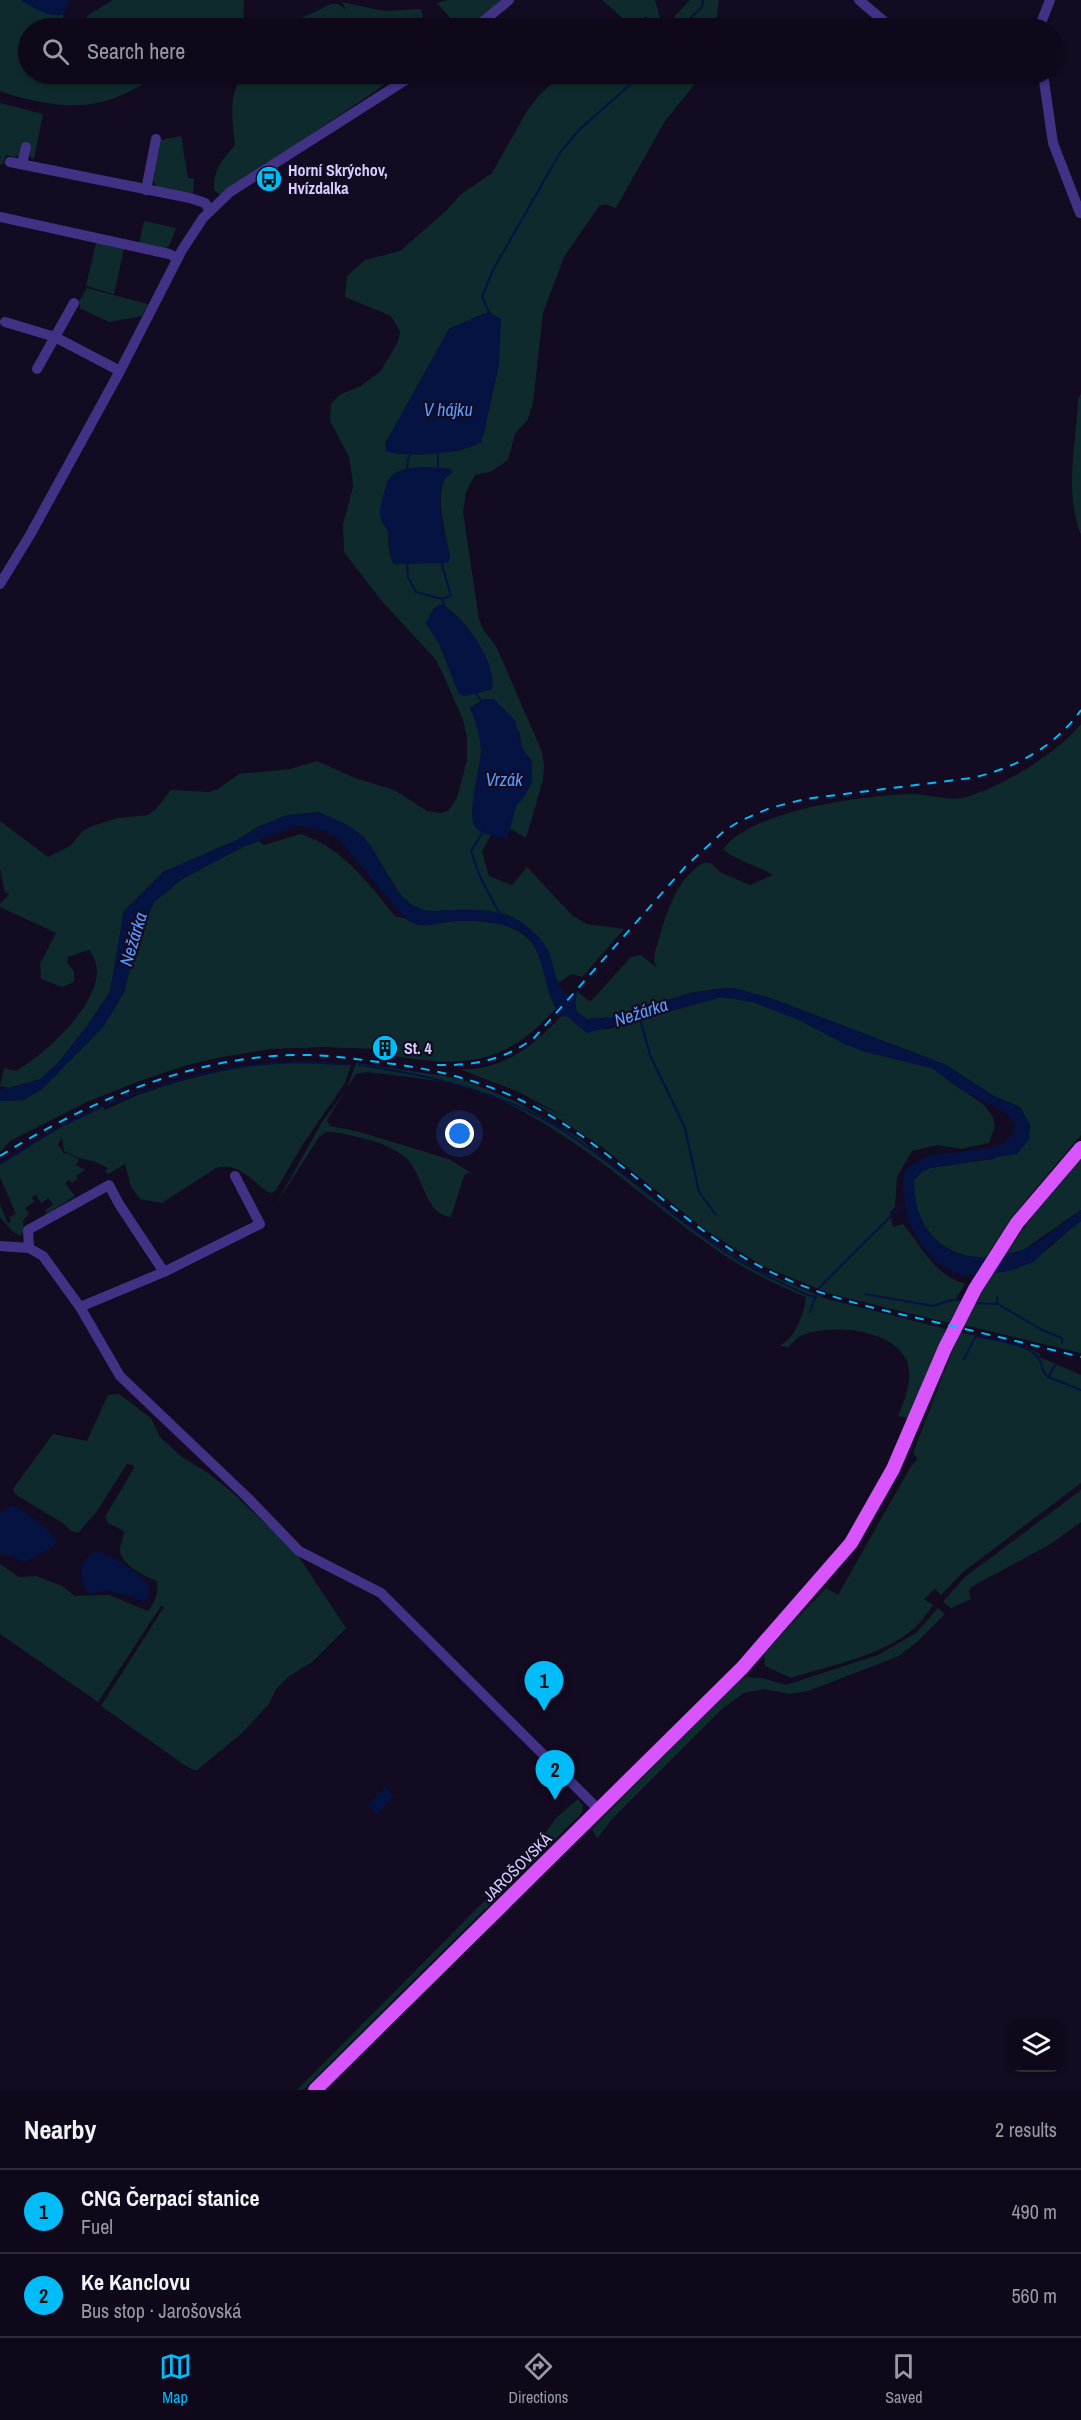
<!DOCTYPE html>
<meta charset="utf-8">
<style>
body{margin:0;font-family:"Archivo Narrow",sans-serif;background:#171123;color:#f1f3f6}
.controls{position:absolute;right:18px;bottom:18px;display:grid;overflow:hidden;border-radius:12px;box-shadow:0 2px 4px #0004}
.controls button{width:54px;height:54px;display:grid;place-items:center;padding:0;border:0;border-bottom:2px solid #2e2939;background:#0e081a;color:#f1f3f6;font:30px sans-serif}
.you{position:absolute;left:460px;top:1134px;width:21px;height:21px;margin:-15px;border:4px solid #fff;border-radius:50%;background:#1a73e8;box-shadow:0 0 0 9px #1a73e833}
.badge{display:grid;place-items:center;width:39px;height:39px;border-radius:50%;background:#00bcf8;color:#111;font-size:20px;font-weight:700}
.pin{position:absolute;translate:-50% -50px;filter:drop-shadow(0 2px 3px #0008)}
.pin::after{content:'';position:absolute;top:32px;width:21px;height:18px;background:inherit;clip-path:polygon(0 0,100% 0,50% 100%)}
.list{margin:0;padding:0;list-style:none}
h2{display:flex;justify-content:space-between;align-items:center;height:78px;margin:0;padding:0 24px;font-size:26px}
h2 small{font-size:20px;font-weight:400;color:#9b9aa2}
.list li{display:grid;grid-template-columns:39px 1fr auto;gap:18px;align-items:center;box-sizing:border-box;height:84px;padding:0 24px;border-top:2px solid #2e2939}
.list b{display:block;font-size:22px;white-space:nowrap}
.list p{margin:0;font-size:20px;white-space:nowrap;color:#9b9aa2}
.list em{font-size:20px;font-style:normal;color:#9b9aa2}
.icon{flex:none;width:33px;height:33px;fill:none;stroke:currentColor;stroke-width:2;stroke-linecap:round;stroke-linejoin:round}
.map{position:relative;flex:none;width:1081px;height:2090px;overflow:hidden}
.search{position:absolute;background:#0e081a;box-shadow:0 2px 4px #0004;left:18px;right:18px;top:18px;height:66px;display:flex;align-items:center;gap:15px;box-sizing:border-box;padding:0 21px;border-radius:33px;color:#9b9aa2;font-size:22px}
.sheet{height:246px;background:#0e081a}
nav{display:flex;justify-content:space-around;align-items:center;box-sizing:border-box;height:84px;border-top:2px solid #2e2939;background:#0e081a;font-size:16px;color:#9b9aa2}
nav a{display:grid;justify-items:center;gap:3px}
nav .on{color:#00bcf8}
.map>svg:first-child{display:block}
.green{fill:#0e2a2d;fill-rule:evenodd}
.water{fill:#051342}
.lines{fill:none;stroke-linecap:round;stroke-linejoin:round}
.stream{stroke:#051342;stroke-width:2}
.minor{stroke:#413286;stroke-width:10}
.major{stroke:#d754ff;stroke-width:14}
.rail{stroke:#00bcf8;stroke-width:2;stroke-dasharray:9 8;stroke-linecap:butt}
.labels{text-anchor:middle;dominant-baseline:central;stroke-width:4.5;stroke-linejoin:round;paint-order:stroke}
.poi-label{font-size:16px;font-weight:bold;fill:#dacdff;stroke:#130b22;text-anchor:start}
.street-label{font-size:16px;fill:#dacdff;stroke:#130b22}
.water-label{font-size:18px;font-style:italic;fill:#5b9cff;stroke:#130b22}
</style>
<div class="map">
<svg width="1081" height="2090" viewBox="0 0 1081 2090">
<rect width="100%" height="100%" fill="#130b22"/>
<path class="green" d="M0 0H21L51 15 63 14 65 28H28V74H163C146 82 127 94 109 100 75 111 33 103 0 91Z
M113 0H244L243 28H72L90 14Z
M447 0H501L472 28H459L437 3Z
M602 0H655L660 17 654 22 646 16 638 28H609L613 21 629 24Z
M690 0H719L715 28H664Z
M342 2 384 11 421 9 425 28H281L331 4H338L346 10Z
M242 74H409L391 86 386 79 387 82 377 90 223 194H219L214 190C214 167 222 161 235 145 232 116 228 101 242 74Z
M562 74H703L665 121 616 208 606 204 599 206 564 257 543 313 533 403 528 419 515 434 508 460 492 471 475 475 466 492 463 512 479 619 483 629 497 648 542 752 544 766 543 780 526 838 509 828 517 804 524 797 532 782V762L522 748 519 731 484 699 470 708C476 721 481 736 481 750 481 766 467 814 475 826 478 831 486 833 491 835L482 851 489 876 512 885 527 867 573 916 587 924 624 929 582 977 572 974 558 983 555 973 514 918 490 912 450 910 427 912 412 905 402 897 364 837 342 822 259 826 237 840 163 872 124 911 110 992 87 1026 58 1063 41 1079 9 1088 0 1086 4 1068 16 1071C46 1054 121 988 89 950L68 957 67 963 74 971V982L62 987 41 979 40 964 56 933 0 907V904L9 894 5 892 0 869V821L48 857 70 846 83 831 92 826 118 818 148 815 156 809 171 790 209 792 218 789 239 774 290 769 317 761 355 778 394 790 427 811 441 813 448 811 457 798 467 760V737L463 720 443 674 436 660 379 598 344 552 343 524 353 487 352 476 349 457 330 421 331 404 339 395 359 387 380 372 398 342 400 331 391 316 345 297 347 276 365 260 400 251 447 210 460 195 492 173 527 111 539 95ZM483 314 499 364 483 437 470 447 457 451 397 454 385 444 449 329ZM423 467 452 469C449 473 445 477 444 481 435 501 447 537 450 558L394 564C379 536 397 497 404 469ZM457 617C478 636 484 663 492 689L464 696 459 694 439 643 426 623Z
M0 103 43 114 34 159 30 157V151L14 157 6 155 3 165 0 164Z
M181 136 188 178 194 179 193 193 157 187 153 181 161 140Z
M144 221 176 228 169 246 164 249 139 244Z
M96 243 124 249 114 294 86 286Z
M87 288 148 304 142 316 109 322 79 308 81 305 78 303Z
M1081 393V535C1064 492 1076 445 1078 400Z
M1081 724V1135L1011 1218 985 1259C938 1254 914 1228 914 1180L922 1172 930 1168 993 1159 1028 1140 1030 1125 1020 1107 994 1096 944 1064 773 999 733 988 717 989 686 994 616 1017 587 1019 577 1012 575 1003 577 991 590 1002 631 957 641 955 657 968 654 962 655 952C665 920 673 879 705 862L712 864 720 872 750 885 773 875C759 866 734 860 723 849 752 810 865 795 912 794 928 794 947 801 962 798 998 790 1059 752 1081 724Z
M301 834C343 848 369 884 396 917 406 916 411 924 421 925 433 926 445 921 457 921 487 920 523 923 538 952 547 970 544 987 556 1008 502 1070 457 1067 381 1054L378 1049 321 1047 271 1049 217 1058 184 1066 137 1082 87 1102 10 1141 0 1152V1101L24 1100 42 1089 103 1027 124 992 135 948 154 902 182 879 245 846 259 841 264 845Z
M721 997 753 1002 799 1020 845 1044 866 1052 932 1068 984 1105 993 1117 995 1126 989 1143 961 1149 938 1145 912 1151 897 1177 895 1207 890 1212 893 1227 903 1224C924 1249 931 1272 965 1284L956 1299 961 1301 949 1323 831 1294 761 1265 704 1229 601 1146 533 1102 563 1116 519 1092 459 1069C500 1072 534 1046 560 1017L567 1016 581 1028 608 1029Z
M277 1062H305L351 1065 345 1083 303 1144 276 1190 271 1193 266 1191C251 1179 237 1162 216 1168L162 1203 140 1199 131 1187 125 1164 108 1174 105 1172 108 1168 93 1161 82 1159 64 1151 62 1138 58 1144 64 1154 67 1153 79 1159 76 1165 85 1170 76 1176 78 1178 72 1183 69 1180 65 1183 75 1196 47 1214 45 1210 53 1205 49 1198 41 1203 36 1195 32 1197 34 1202 25 1208 29 1213 23 1221 24 1231 20 1236 12 1231 0 1217V1205L8 1223 11 1222 9 1217 16 1214 0 1177V1164L63 1125 103 1106 104 1110C118 1105 127 1099 141 1094 185 1078 230 1068 277 1062Z
M356 1063 445 1076 466 1081 515 1101 579 1138 692 1229 758 1270 827 1299 946 1329 908 1418 898 1416C905 1399 913 1380 907 1362 894 1328 831 1324 802 1335 797 1337 793 1343 788 1347L779 1346C795 1339 804 1314 806 1297 774 1284 742 1268 714 1248 642 1198 580 1137 500 1100 460 1081 410 1077 366 1072L356 1074 347 1088Z
M344 1093 327 1120 330 1126 356 1131 449 1159 473 1174 467 1173 464 1176 451 1217C425 1216 422 1171 406 1158 385 1141 358 1137 333 1132H326L319 1137 275 1206 322 1122Z
M1081 1159V1210L1023 1250 1005 1254 1037 1211Z
M1081 1221V1353L964 1325 993 1273C1034 1270 1050 1244 1081 1221Z
M960 1332 1026 1347 1040 1354V1357L1081 1375V1483L963 1572 941 1595 935 1589 924 1599 933 1605C927 1613 920 1624 912 1630 879 1657 831 1665 791 1678L765 1666 764 1654 826 1588 838 1595 911 1466 918 1459 913 1453Z
M119 1394 151 1418 160 1437 182 1457 208 1473 232 1492 297 1554 346 1628 312 1662 288 1677 276 1689 269 1704 240 1735 197 1770H193L183 1764 101 1706 164 1607 161 1606 98 1702 0 1634V1564L19 1577 36 1576 62 1586 75 1596 109 1595 148 1611C155 1602 159 1592 157 1581 144 1576 121 1565 120 1550 120 1544 124 1537 124 1531L108 1523 105 1517 134 1468 133 1465 127 1464 97 1511 78 1533 71 1531 64 1524 15 1494 13 1489 53 1434 87 1441 108 1395Z
M1081 1490V1522L1049 1545 971 1587 969 1591 971 1599 951 1608 943 1602 965 1577Z
M938 1608 945 1614 917 1642 899 1656 808 1691 790 1694 764 1689 744 1693 723 1708 612 1819 597 1839 592 1829 737 1682 747 1677 762 1678 786 1685 878 1655 916 1633Z
M578 1799 583 1805 582 1813 303 2090H297L529 1856 556 1818Z"/>
<path class="water" d="M21 0H70L64 14C50 19 32 7 21 0Z
M489 312 501 319 499 364 481 443C457 453 411 459 386 451L385 444 449 329Z
M422 467 449 469 453 472C450 475 445 477 443 482 435 505 446 535 450 558L448 563 394 564C388 553 391 543 388 532 387 528 383 524 381 520 378 512 381 504 383 497 389 469 397 470 422 467Z
M441 604C464 615 498 664 492 689L464 696 459 694 439 643 426 623 433 609Z
M484 699H494L515 720 522 748 532 761V782L524 797 517 804 507 839C497 837 483 835 476 828 465 814 482 767 481 749 480 735 476 721 470 709Z
M319 812C334 819 351 825 363 837 380 853 389 889 411 904 423 914 436 910 450 910 470 909 496 909 514 918 529 926 547 942 551 958 555 971 556 986 567 995L577 991 575 1003 577 1012 587 1019 616 1017 686 994 717 989 733 988 773 999 944 1064 994 1096 1020 1107 1030 1125 1029 1140 1017 1154 930 1168 922 1172 914 1180C914 1234 949 1266 1003 1255 1010 1253 1018 1253 1025 1249 1045 1239 1063 1223 1081 1210V1221L1049 1246 1034 1262 1008 1271 962 1276 940 1265 923 1247 907 1220 903 1186 904 1173 909 1166 927 1156 989 1148 1004 1143 1012 1135 1015 1124 1004 1111 960 1089 932 1068 866 1052 845 1044 799 1020 753 1002 721 997 587 1033 567 1016H553L556 1008C543 985 545 957 527 936 515 923 474 920 456 921 444 921 432 927 419 925 414 924 408 919 403 916L336 836 310 827 296 826 245 846 182 879 154 902 135 948 124 992 103 1027 42 1089 24 1100 0 1101V1090L39 1080 58 1063 87 1026 110 992 124 911 163 872 237 840 259 826 287 815Z
M11 1505C28 1512 44 1526 56 1540L55 1545 25 1562 0 1553V1513Z
M92 1553C96 1553 99 1552 102 1553 111 1554 147 1579 149 1586 151 1591 149 1596 147 1600L142 1601 122 1594 104 1591 93 1593 86 1591C80 1577 79 1563 92 1553Z
M385 1787 394 1796 377 1814 368 1805Z"/>
<g class="lines">
<path class="stream" d="M680 28 702 7 703 0
M487 314 489 312 482 297 493 270 561 151 580 129 642 74
M438 469V451
M407 470 408 459 411 453
M441 561 451 596 442 599 445 608
M407 562 408 577 416 592 442 599
M475 692 482 702
M484 830 471 851 481 879 501 916
M640 1019 650 1055 685 1128 699 1192 716 1215
M359 1065C436 1076 508 1093 573 1137 644 1185 703 1248 782 1283 793 1288 804 1295 816 1297
M138 1093C207 1069 274 1056 347 1065
M103 1106 137 1093
M0 1164 63 1125 101 1107
M819 1288 904 1203
M865 1294 933 1306 951 1300H965
M997 1297 998 1304 1042 1330 1062 1338V1343
M973 1303 998 1304
M810 1312 816 1295
M964 1359 976 1336C994 1341 1024 1342 1038 1357 1043 1363 1041 1371 1048 1377L1056 1364
M1048 1377 1081 1390"/>
<path class="minor" d="M859 0 892 28
M475 28 509 0
M1039 28 1050 0
M1043 74 1053 143 1080 213
M10 162 190 198 205 203 210 211
M22 164 26 147
M146 190 156 139
M0 217 169 254 178 258
M5 322 55 337 120 371
M37 369 74 303
M0 584 30 535 120 371 182 250 203 218 230 192 415 74
M0 1246 29 1248 43 1256 80 1307 120 1376 248 1498 299 1551 381 1593 598 1809
M29 1248 28 1230 109 1185 119 1204 164 1272 80 1307
M164 1272 260 1224 235 1176"/>
<path class="major" d="M315 2090 742 1668 851 1543 893 1469 945 1348 975 1289 1017 1223 1081 1148"/>
<path class="rail" d="M437 1065C474 1066 504 1060 534 1038L686 866 724 831 740 821 770 808 805 799 971 778C1014 769 1055 747 1081 710
M0 1156C87 1102 189 1058 292 1055 324 1054 355 1059 386 1063 457 1072 513 1090 573 1130 640 1175 695 1235 769 1271 819 1296 872 1308 926 1320 978 1332 1029 1344 1081 1357"/>
</g>
<defs>
<g id="bus-disc" transform="scale(1.35)"><circle r="9.5" fill="#00bcf8" stroke="#130b22"/><path d="M-5-6H5V4H4V6H2V4H-2V6H-4V4H-5ZM-3.5-4V0h7V-4ZM-3.5 1.2v1.5H-2V1.2ZM2 1.2v1.5H3.5V1.2Z" fill="#111"/></g>
<g id="building-disc" transform="scale(1.35)"><circle r="9.5" fill="#00bcf8" stroke="#130b22"/><path d="M-4-6H4V6H1V3H-1V6H-4ZM-2.5-4.3h1.7v1.8h-1.7ZM.8-4.3h1.7v1.8H.8ZM-2.5-1h1.7V.8h-1.7ZM.8-1h1.7V.8H.8Z" fill="#111"/></g>
</defs>
<g fill-rule="evenodd">
<use href="#bus-disc" x="269" y="179"/>
<use href="#building-disc" x="385" y="1048"/>
</g>
<g class="labels">
<g class="poi-label">
<text x="288" y="170">Horní Skrýchov,<tspan x="288" dy="18">Hvízdalka</tspan></text>
<text x="404" y="1048">St. 4</text>
</g>
<g class="street-label">
<text transform="translate(517 1867) rotate(-45)">JAROŠOVSKÁ</text>
</g>
<g class="water-label">
<text x="448" y="409">V hájku</text>
<text x="504" y="779">Vrzák</text>
<text transform="translate(133 939) rotate(-73)">Nežárka</text>
<text transform="translate(641 1012) rotate(-18)">Nežárka</text>
</g>
</g>
</svg>
<div class="controls">
<button><svg class="icon" aria-label="layers" viewBox="0 0 24 24"><path d="M12 4l9 5-9 5-9-5zM3 14l9 5 9-5"/></svg></button>
</div>
<div class="you"></div>
<div class="pin badge" style="left:544px;top:1711px">1</div>
<div class="pin badge" style="left:555px;top:1800px">2</div>
<div class="search"><svg class="icon" aria-label="search" viewBox="0 0 24 24"><circle cx="10" cy="10" r="6"/><path d="M15 15l6 6"/></svg>Search here</div>
</div>
<section class="sheet">
<h2>Nearby<small>2 results</small></h2>
<ul class="list">
<li><span class="badge">1</span><div><b>CNG Čerpací stanice</b><p>Fuel</p></div><em>490 m</em></li>
<li><span class="badge">2</span><div><b>Ke Kanclovu</b><p>Bus stop · Jarošovská</p></div><em>560 m</em></li>
</ul>
</section>
<nav>
<a class="on"><svg class="icon" aria-label="map" viewBox="0 0 24 24"><path d="M3 6l6-2 6 2 6-2v14l-6 2-6-2-6 2zM9 4v14M15 6v14"/></svg>Map</a>
<a><svg class="icon" aria-label="directions" viewBox="0 0 24 24"><path d="M12 3l9 9-9 9-9-9zM9 14v-3h6M13 9l2 2-2 2"/></svg>Directions</a>
<a><svg class="icon" aria-label="saved" viewBox="0 0 24 24"><path d="M7 4h10v16l-5-4-5 4z"/></svg>Saved</a>
</nav>
